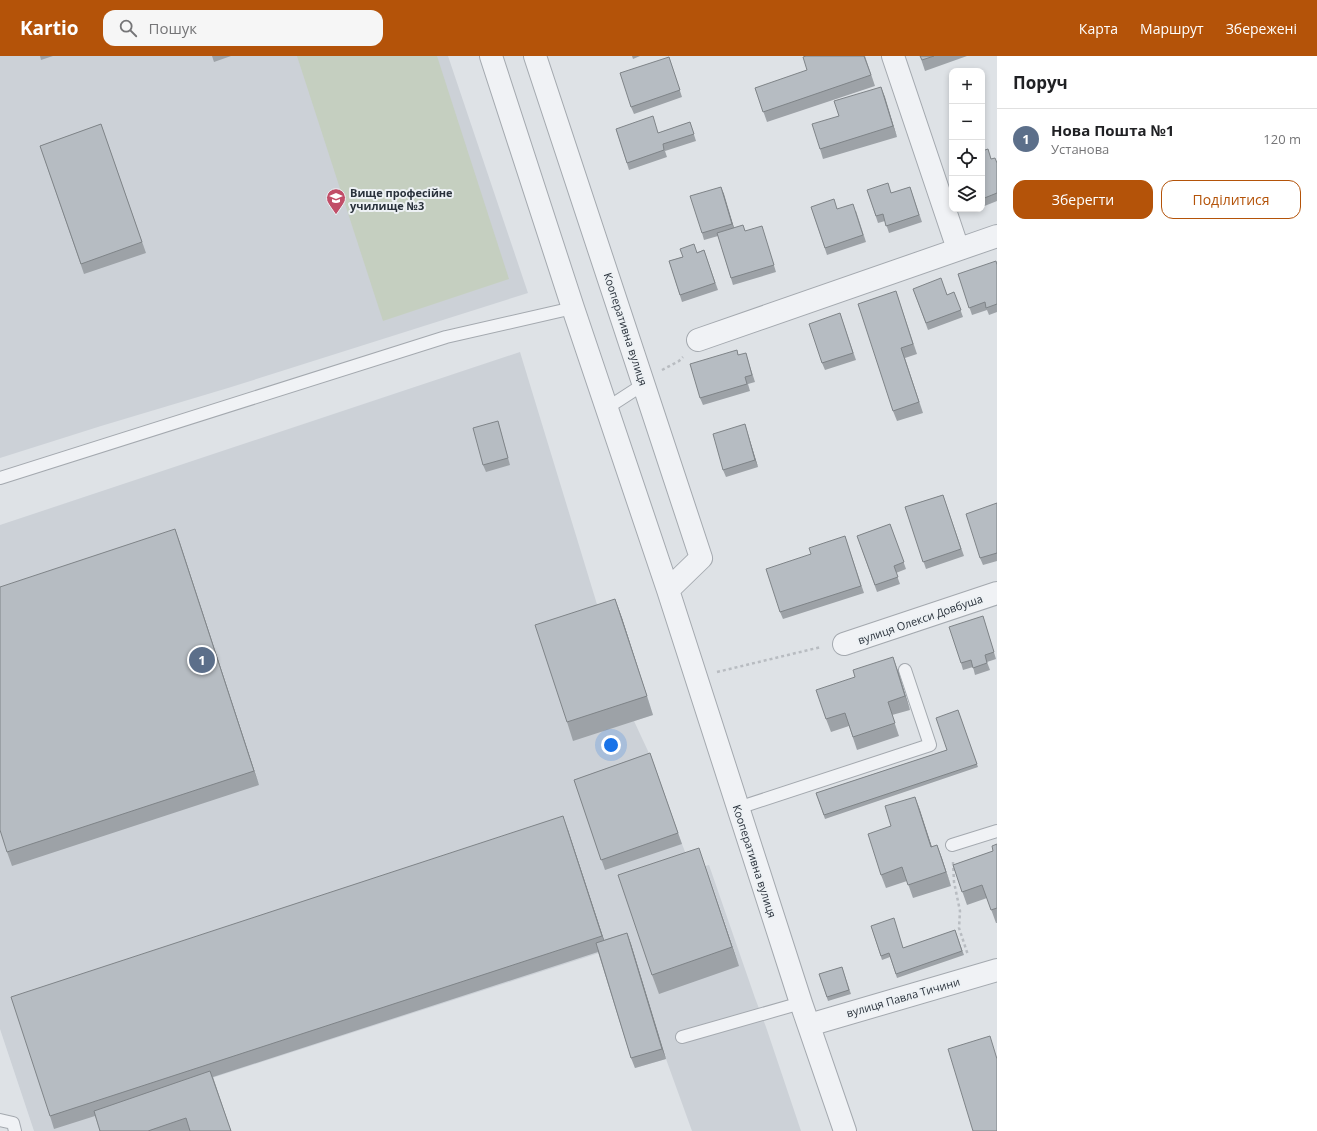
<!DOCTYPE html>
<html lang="uk">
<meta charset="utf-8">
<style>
body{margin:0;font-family:"Open Sans",sans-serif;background:#f6f6f6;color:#202124}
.controls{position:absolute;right:12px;top:12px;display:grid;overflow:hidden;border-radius:8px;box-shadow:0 2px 6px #0003}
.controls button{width:36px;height:36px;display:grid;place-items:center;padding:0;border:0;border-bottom:1px solid #e0e0e0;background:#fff;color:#202124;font:20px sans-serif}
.you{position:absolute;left:611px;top:689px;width:14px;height:14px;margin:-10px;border:3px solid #fff;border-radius:50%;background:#1a73e8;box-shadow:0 0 0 6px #1a73e833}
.badge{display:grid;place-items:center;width:26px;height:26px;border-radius:50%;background:#b45309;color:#fff;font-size:13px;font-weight:700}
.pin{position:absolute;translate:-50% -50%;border:2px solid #fff;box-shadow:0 1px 4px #0006}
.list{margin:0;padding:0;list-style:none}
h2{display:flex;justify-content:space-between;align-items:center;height:52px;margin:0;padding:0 16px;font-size:17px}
h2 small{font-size:13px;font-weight:400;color:#757577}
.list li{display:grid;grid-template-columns:26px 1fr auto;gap:12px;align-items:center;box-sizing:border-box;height:60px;padding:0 16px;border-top:1px solid #e0e0e0}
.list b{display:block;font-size:15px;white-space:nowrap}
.list p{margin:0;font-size:13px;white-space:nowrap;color:#757577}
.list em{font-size:13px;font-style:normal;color:#757577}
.actions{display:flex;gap:8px;padding:12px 16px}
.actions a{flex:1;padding:9px 0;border:1px solid #b45309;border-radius:12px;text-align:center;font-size:14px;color:#b45309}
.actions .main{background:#b45309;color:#fff}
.icon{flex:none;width:22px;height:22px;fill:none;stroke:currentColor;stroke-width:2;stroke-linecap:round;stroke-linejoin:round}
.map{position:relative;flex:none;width:997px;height:1075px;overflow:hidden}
header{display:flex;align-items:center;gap:24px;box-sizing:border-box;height:56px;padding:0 20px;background:#b45309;color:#fff}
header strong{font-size:19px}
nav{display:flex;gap:22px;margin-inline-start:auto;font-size:14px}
.search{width:280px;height:36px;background:#f6f6f6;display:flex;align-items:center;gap:10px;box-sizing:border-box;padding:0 14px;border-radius:12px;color:#757577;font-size:15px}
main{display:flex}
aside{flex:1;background:#fff}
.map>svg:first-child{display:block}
.built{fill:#ccd1d7}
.green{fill:#c5cfc0}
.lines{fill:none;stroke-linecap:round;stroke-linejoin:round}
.lane-casing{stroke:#a4a9af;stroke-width:14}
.street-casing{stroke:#a4a9af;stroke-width:24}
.path{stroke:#b8bcc1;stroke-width:2.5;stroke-dasharray:3 3;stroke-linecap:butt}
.lane{stroke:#f0f2f5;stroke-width:12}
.street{stroke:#f0f2f5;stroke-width:22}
.wall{fill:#9da2a7}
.shaded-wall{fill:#7f8488}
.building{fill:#b6bcc2;stroke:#7f8488}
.labels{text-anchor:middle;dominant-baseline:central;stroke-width:4;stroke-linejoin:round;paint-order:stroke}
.poi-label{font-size:11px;font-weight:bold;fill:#29313b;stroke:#edf1f4;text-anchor:start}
.street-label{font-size:11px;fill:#29313b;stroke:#edf1f4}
</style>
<header>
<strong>Kartio</strong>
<div class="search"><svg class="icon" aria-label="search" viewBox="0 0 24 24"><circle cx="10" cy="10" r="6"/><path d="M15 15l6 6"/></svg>Пошук</div>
<nav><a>Карта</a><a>Маршрут</a><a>Збережені</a></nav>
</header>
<main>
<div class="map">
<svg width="997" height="1075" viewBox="0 0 997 1075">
<rect width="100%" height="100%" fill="#dee2e6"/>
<path class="built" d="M0 0H448L528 237 228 332 101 370 0 402Z
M520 296 603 568 622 562 653 659 634 665 654 708 682 788 692 814 709 809 755 942 766 971 801 1075H692L666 1003 635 1012 599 897 209 1023 215 1028 231 1075H34L0 973V469Z"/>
<path class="green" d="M297 0H437L509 223 383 265Z"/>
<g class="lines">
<g class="lane-casing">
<path id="lane" d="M607 352 644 328
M0 422 446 281 573 252
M738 752 930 689 905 614
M952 789 997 775
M682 981 801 947
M0 1064 13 1067 15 1075"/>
</g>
<g class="street-casing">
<path id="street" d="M491 0 573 252 668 534 801 947 845 1075
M535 0 701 502 668 534
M893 0 958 193
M698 284 997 180
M844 588 997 537
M809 969 997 914"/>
</g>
<path class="path" d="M662 314 679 305 683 301
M717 616 821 591
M953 806 954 826 960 855 959 872 968 899"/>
<use href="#lane" class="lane"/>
<use href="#street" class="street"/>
</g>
<path class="wall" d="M40 0H53L41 4Z
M212 0H231L214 6Z
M632 0H640L633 3Z
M865 0 875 30 767 66 755 32Z
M920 0H967L925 15Z
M669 1 682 41 634 58 631 51Z
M881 31 897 81 823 103 820 93 839 60Z
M690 66 696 85 665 95 667 101 629 114 616 73 658 77Z
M101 68 146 197 84 218 40 90Z
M982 95 991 103 997 107V145L982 151Z
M721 131 734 172 745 175 764 177 776 216 733 229 718 180 704 184 702 177Z
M910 131 922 166 889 177 885 165 878 167 867 134 891 137Z
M811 151 856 155 866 186 827 199Z
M704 194 718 234 682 246 669 205Z
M997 209V256L989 259 987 254 972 259 958 218Z
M913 233 947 239 954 236 963 261 928 274Z
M896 235 917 298 905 302 923 357 897 365 893 355Z
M840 257 856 304 825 314 822 307Z
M737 294 738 299 748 304 755 326 748 328 750 335 703 349 700 342Z
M498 365 500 372 510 409 486 416 483 409Z
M745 368 758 411 726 421 723 414Z
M943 439 964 500 926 513 905 451Z
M997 447V505L983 509 980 502Z
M890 468 906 513 896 517 900 528 877 536 857 480Z
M175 473 259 729 12 810 7 796Z
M845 480 864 537 783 563 780 556 811 498Z
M615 543 622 562 653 659 573 685 567 666Z
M983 560 996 603 987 606 990 614 975 619 973 611 963 614 961 607Z
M898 615 910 654 892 659 899 680 857 694 849 670 831 676 826 663Z
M958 654 978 711 825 763 816 737 947 694Z
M650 697 682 788 605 814 574 724Z
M915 741 932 791 937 789 951 830 913 842 907 825 886 832 881 819 891 770Z
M568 774 604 884 627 877 631 888 666 1003 635 1012 631 1002 598 896 213 1021 231 1075H100L95 1060 54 1073 50 1060Z
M997 788V867H996L987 842 967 849 953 809 993 795Z
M705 810 739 910 659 938 652 919Z
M871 870 903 892 955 874 964 899 897 922 890 901 882 904Z
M842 911 851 938 828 945 819 918Z"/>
<path class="shaded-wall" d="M881 31 885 41 897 81 893 70Z
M721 131 724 138 735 175 732 168Z
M745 368 747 375 758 411 755 404Z
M175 473 180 487 259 729 254 715Z
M615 543 622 562 653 659 647 640Z
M893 601 898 615 910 654 905 640Z
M915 741 920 754 936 804 931 791Z
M563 760 568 774 607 893 602 880Z
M937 789 942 802 951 830 946 816Z
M699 792 705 810 739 910 732 891Z
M627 877 631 888 666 1003 662 993Z"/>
<path class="building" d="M806 0H864L871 19 763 56 755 32 807 14 803 1Z
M920 0H934L922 4Z
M669 1 680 34 631 51 620 17Z
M881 31 893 70 820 93 812 68 839 60 834 45Z
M653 60 658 77 690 66 694 78 663 88 664 94 627 107 616 73Z
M101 68 142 186 81 208 40 90Z
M988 93 991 103 995 102 997 107V137L982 143V95Z
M888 127 891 137 910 131 919 159 886 170 883 158 876 160 867 134Z
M721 131 732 168 702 177 690 140Z
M834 143 837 153 853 148 863 179 825 192 811 151Z
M743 169 745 175 762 170 774 209 731 222 717 177Z
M694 188 697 197 704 194 715 227 680 239 669 205 683 201 680 193Z
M996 205 997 209V248L986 252 985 246 969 252 958 218Z
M941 222 947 239 954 236 961 254 926 267 913 233Z
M896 235 913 288 901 292 919 346 893 355 858 248Z
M840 257 853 297 822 307 809 268Z
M737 294 738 299 746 297 752 319 745 321 747 328 700 342 690 308Z
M498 365 508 402 483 409 473 372Z
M745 368 755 404 723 414 713 378Z
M943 439 961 493 923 506 905 451Z
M997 447V497L980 502 966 458Z
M890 468 904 506 894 510 898 521 875 529 857 480Z
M175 473 254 715 7 796 0 774V531Z
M845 480 861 530 780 556 766 513 811 498 809 492Z
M615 543 647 640 567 666 535 569Z
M983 560 994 596 985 599 987 607 973 612 971 604 961 607 949 571Z
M893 601 905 640 888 646 895 667 853 681 845 657 826 663 816 634 855 621 853 614Z
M958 654 977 708 824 759 816 737 947 694 936 662Z
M650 697 678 777 601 804 574 724Z
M915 741 931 791 937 789 946 816 908 829 902 811 881 819 868 778 891 770 885 750Z
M563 760 602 880 50 1060 11 941Z
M997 788V852L991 854 982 829 962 836 953 809 993 795 992 790Z
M699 792 732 891 652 919 618 819Z
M894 862 903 892 955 874 962 895 896 918 889 897 881 900 871 870Z
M627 877 662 993 631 1002 596 887Z
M842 911 849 934 827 941 819 918Z
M990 980 997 1003V1075H973L948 993Z
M210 1015 231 1075H190L186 1062 148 1075H100L94 1055Z"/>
<defs>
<g id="university-pin" transform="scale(1)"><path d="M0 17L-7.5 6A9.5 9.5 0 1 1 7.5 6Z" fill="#c14e68" stroke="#edf1f4"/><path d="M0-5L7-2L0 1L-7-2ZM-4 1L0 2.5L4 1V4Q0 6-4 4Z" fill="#fff"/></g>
</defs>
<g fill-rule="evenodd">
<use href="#university-pin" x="336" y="142"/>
</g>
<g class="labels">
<g class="poi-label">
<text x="350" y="136">Вище професійне<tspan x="350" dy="13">училище №3</tspan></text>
</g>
<g class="street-label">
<text transform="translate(626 273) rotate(72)">Кооперативна вулиця</text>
<text transform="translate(920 563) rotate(-19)">вулиця Олекси Довбуша</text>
<text transform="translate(755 805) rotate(72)">Кооперативна вулиця</text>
<text transform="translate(903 941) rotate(-16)">вулиця Павла Тичини</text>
</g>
</g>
</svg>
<div class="controls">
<button>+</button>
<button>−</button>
<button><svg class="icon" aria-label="locate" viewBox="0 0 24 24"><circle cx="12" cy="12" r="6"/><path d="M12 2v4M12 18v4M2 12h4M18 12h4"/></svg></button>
<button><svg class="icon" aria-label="layers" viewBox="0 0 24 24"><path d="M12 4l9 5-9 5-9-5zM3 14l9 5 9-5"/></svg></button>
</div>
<div class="you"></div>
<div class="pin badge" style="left:202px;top:604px;background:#5c6f8a">1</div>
</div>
<aside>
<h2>Поруч<small></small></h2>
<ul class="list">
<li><span class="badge" style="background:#5c6f8a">1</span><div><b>Нова Пошта №1</b><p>Установа</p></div><em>120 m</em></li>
</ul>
<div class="actions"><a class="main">Зберегти</a><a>Поділитися</a></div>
</aside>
</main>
